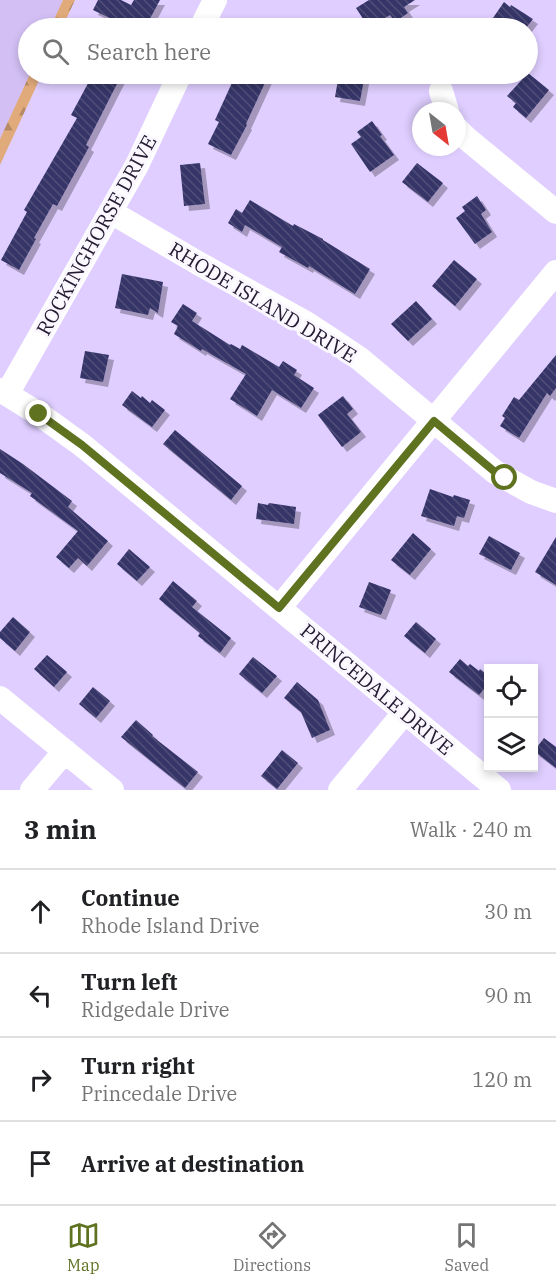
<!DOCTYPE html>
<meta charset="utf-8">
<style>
body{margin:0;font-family:"IBM Plex Serif",serif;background:#f2f2f2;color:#202124}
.controls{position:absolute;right:18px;bottom:18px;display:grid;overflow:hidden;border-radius:0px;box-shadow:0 3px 9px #0003}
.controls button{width:54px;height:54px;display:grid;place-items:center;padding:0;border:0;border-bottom:2px solid #e0e0e0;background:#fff;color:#202124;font:30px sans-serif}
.compass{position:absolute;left:412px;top:102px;width:54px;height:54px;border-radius:50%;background:#fff;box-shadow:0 3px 9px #0003;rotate:149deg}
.stop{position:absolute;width:18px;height:18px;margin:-14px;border:4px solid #5f7220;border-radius:50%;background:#fff}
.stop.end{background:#5f7220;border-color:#fff;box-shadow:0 2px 6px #0008}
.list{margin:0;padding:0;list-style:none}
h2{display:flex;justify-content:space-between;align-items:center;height:78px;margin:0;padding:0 24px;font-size:26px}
h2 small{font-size:20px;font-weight:400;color:#757577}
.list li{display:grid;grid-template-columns:39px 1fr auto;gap:18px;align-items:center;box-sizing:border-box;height:84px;padding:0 24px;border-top:2px solid #e0e0e0}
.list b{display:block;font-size:22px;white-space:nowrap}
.list p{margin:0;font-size:20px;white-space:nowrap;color:#757577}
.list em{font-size:20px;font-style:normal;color:#757577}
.icon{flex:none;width:33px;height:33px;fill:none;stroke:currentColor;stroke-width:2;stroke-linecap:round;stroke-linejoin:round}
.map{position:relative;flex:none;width:556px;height:790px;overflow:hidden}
.search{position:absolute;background:#fff;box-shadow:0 3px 9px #0003;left:18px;right:18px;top:18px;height:66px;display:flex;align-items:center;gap:15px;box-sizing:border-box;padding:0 21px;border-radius:33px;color:#757577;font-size:22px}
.sheet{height:414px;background:#fff}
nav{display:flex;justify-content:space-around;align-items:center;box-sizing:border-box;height:84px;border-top:2px solid #e0e0e0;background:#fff;font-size:16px;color:#757577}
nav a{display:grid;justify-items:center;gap:3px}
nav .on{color:#5f7220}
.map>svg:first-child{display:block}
.built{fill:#d3bff4}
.forest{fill:url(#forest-firs)}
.building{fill:url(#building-back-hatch);filter:url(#shadow)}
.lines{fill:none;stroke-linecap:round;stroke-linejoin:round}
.minor{stroke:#fff;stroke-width:24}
.route{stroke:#5f7220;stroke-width:8}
.labels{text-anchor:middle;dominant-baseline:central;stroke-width:6;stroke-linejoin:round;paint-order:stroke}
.street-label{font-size:20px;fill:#241b32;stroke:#faf7fe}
</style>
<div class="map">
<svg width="556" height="790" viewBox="0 0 556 790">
<defs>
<pattern id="forest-firs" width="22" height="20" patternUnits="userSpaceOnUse" patternTransform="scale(1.5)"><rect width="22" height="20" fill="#e1aa7b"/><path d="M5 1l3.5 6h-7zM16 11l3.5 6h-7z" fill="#b68a65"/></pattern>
<pattern id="building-back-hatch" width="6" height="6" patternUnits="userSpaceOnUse" patternTransform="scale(1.5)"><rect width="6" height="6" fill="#353467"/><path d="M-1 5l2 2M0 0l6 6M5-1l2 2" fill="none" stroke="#504f79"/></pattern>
<filter id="shadow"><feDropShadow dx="5" dy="5" stdDeviation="0" flood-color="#0004"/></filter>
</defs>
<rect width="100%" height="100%" fill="#dfceff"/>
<path class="built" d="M0 0H63L50 28H28V74H30L0 139Z"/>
<path class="forest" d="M63 0H75L62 28H50Z
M30 74H42L0 165V139Z"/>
<path class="building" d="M98 0H121L131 5 134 0H160L145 28H130L93 10Z
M369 0H415L404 7 408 13 395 22 390 15 369 28 356 8Z
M504 2 510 7 511 5 533 19 526 28H486Z
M528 73 549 90 526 118 513 107 516 103 507 96Z
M93 74H122L86 145 89 147 57 206 53 204 34 238 36 239 19 270 1 260 27 212 24 210 77 118 71 115Z
M236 74H269L246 124 247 125 231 155 208 144 219 122 215 120Z
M339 74H365L360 101 335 97Z
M372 121 382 135 380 136 394 155 370 172 351 144 361 137 357 132Z
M200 163 205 204 184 206 180 165Z
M417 163 443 183 428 202 402 182Z
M477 196 486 210 481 214 492 232 475 244 456 218 465 211 462 207Z
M250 200 293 226 294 224 323 239V240L370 269 355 294 309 266 308 268 279 252 282 247 245 225 242 232 228 223 236 209 242 213Z
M454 260 477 279 455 306 432 286Z
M122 274 163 282 158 313 150 308 148 315 115 308Z
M416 301 432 319 408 341 391 324Z
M183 304 197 313 192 321 230 345 231 344 240 349 242 345 279 367 283 361 297 370 294 375 314 388 301 408 272 390 257 416 230 399 246 374 202 349 201 351 174 334 178 326 171 322Z
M85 351 109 355 103 382 80 378Z
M556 355V388L550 396 547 393 519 438 500 426 505 418 502 416 514 397 519 400Z
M132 391 141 398 142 396 150 403 152 400 165 410 152 427 122 405Z
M343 396 353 409 347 414 361 432 342 447 318 415Z
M175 430 242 486 231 500 163 444Z
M0 449 23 464 72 501 68 507 108 541 87 566 78 558 69 568 56 557 78 531 30 496 32 493 0 473Z
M430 489 453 497 454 495 470 500 464 518 457 516 454 526 421 516Z
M258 503 268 505 269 503 296 507 294 524 256 519Z
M413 533 431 549 410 575 391 560Z
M489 536 520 553 511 570 479 554Z
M556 537V585L535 572Z
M129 549 150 567 137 581 117 564Z
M173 581 197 601 192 607 231 638 220 653 198 636 200 633 159 599Z
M369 582 391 590 381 615 359 607Z
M13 617 30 632 15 651 0 638V632Z
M416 622 436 639 425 653 404 636Z
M47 655 67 672 54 687 34 669Z
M253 657 277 676 262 693 239 674Z
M460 659 468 666 470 664 479 671 480 669 489 676V683L479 695 449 672Z
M297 682 318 700 330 730 312 738 301 712 284 698Z
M93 687 110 701 96 718 79 704Z
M136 720 153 735 152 736 198 772 185 788 121 737Z
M544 738 556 747V768L534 751Z
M282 750 298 763 277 789 261 776Z"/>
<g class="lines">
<path class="minor" d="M201 28 215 0
M441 91 447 111
M457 129 466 138 556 212
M111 212 198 263 306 323 329 338 360 359 495 472 531 492 556 501
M0 390 39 414 82 445 499 790
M7 394 137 165 180 74
M279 608 556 272
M0 698 112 790
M32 790 65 751
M340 790 405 712"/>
</g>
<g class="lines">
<path class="route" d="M39 414 82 445 279 608 434 421 495 472 505 478"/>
</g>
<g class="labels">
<g class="street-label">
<text transform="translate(96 235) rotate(-61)">ROCKINGHORSE DRIVE</text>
<text transform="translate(263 302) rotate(31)">RHODE ISLAND DRIVE</text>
<text transform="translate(377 689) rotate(40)">PRINCEDALE DRIVE</text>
</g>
</g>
</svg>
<div class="controls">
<button><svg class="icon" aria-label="locate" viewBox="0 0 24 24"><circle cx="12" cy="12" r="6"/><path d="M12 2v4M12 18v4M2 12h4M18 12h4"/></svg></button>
<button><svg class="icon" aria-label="layers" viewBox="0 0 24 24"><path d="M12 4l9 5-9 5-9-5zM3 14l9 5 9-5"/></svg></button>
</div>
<svg class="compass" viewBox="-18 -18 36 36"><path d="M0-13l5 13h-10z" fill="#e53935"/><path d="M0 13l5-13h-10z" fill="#757577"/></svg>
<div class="stop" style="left:505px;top:478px"></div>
<div class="stop end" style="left:39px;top:414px"></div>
<div class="search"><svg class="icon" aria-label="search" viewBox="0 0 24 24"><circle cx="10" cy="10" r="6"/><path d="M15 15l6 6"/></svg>Search here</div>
</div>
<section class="sheet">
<h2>3 min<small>Walk · 240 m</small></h2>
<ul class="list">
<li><svg class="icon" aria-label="ahead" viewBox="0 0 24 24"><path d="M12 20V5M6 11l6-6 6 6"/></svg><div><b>Continue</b><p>Rhode Island Drive</p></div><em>30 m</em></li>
<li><svg class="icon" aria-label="left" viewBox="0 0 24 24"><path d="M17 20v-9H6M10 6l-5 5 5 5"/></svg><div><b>Turn left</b><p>Ridgedale Drive</p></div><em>90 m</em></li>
<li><svg class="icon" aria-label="right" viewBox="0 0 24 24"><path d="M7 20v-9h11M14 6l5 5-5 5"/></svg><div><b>Turn right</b><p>Princedale Drive</p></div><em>120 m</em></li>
<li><svg class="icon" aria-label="arrive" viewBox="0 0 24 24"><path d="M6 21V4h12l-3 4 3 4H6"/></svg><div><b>Arrive at destination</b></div></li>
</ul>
</section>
<nav>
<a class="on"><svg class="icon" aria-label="map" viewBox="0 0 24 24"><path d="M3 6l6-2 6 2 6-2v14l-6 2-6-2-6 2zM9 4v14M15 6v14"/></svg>Map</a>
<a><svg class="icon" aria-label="directions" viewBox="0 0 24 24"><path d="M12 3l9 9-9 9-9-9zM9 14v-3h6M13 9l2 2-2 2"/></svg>Directions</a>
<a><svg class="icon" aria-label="saved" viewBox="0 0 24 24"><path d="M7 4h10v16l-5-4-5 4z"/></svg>Saved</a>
</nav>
